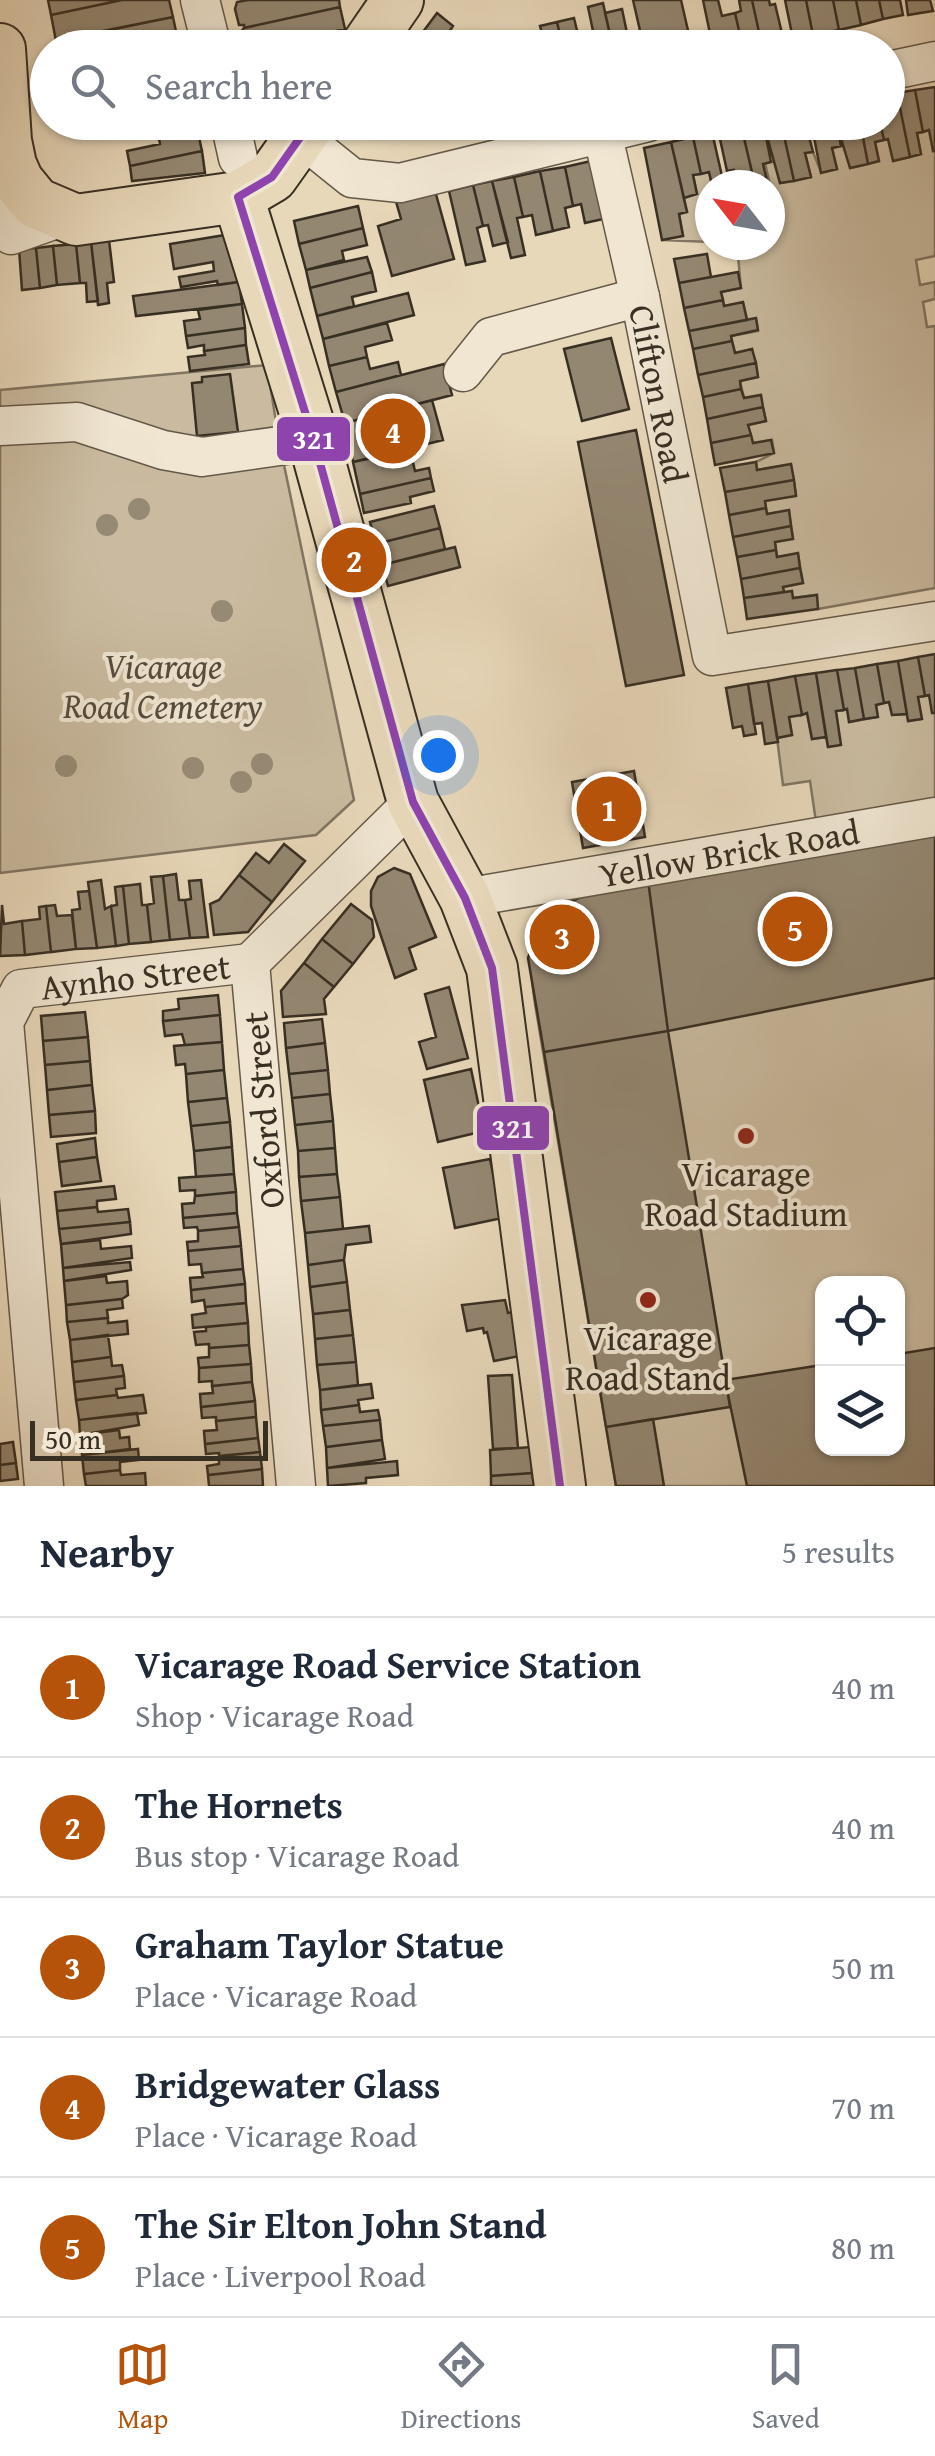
<!DOCTYPE html>
<meta charset="utf-8">
<style>
body{margin:0;font-family:"Gentium Book Plus",serif;background:#f6f6f7;color:#1f2937}
.controls{position:absolute;right:30px;bottom:30px;display:grid;overflow:hidden;border-radius:20px;box-shadow:0 2px 8px #0004}
.controls button{width:90px;height:90px;display:grid;place-items:center;padding:0;border:0;border-bottom:2px solid #e0e1e3;background:#fff;color:#1f2937;font:50px sans-serif}
.compass{position:absolute;left:695px;top:170px;width:90px;height:90px;border-radius:50%;background:#fff;box-shadow:0 2px 8px #0004;rotate:301deg}
.scale{position:absolute;left:30px;bottom:25px;width:238px;box-sizing:border-box;padding-left:10px;border:5px solid #382f23;border-top:0;font-size:28px;line-height:35px;white-space:nowrap;color:#382f23;-webkit-text-stroke:8px #f0e6d2;paint-order:stroke}
.you{position:absolute;left:438px;top:755px;width:35px;height:35px;margin:-25px;border:8px solid #fff;border-radius:50%;background:#1a73e8;box-shadow:0 0 0 15px #1a73e833}
.badge{display:grid;place-items:center;width:65px;height:65px;border-radius:50%;background:#b45309;color:#fff;font-size:32px;font-weight:700}
.pin{position:absolute;translate:-50% -50%;border:5px solid #fff;box-shadow:0 2px 10px #0006}
.list{margin:0;padding:0;list-style:none}
h2{display:flex;justify-content:space-between;align-items:center;height:130px;margin:0;padding:0 40px;font-size:42px}
h2 small{font-size:32px;font-weight:400;color:#747a83}
.list li{display:grid;grid-template-columns:65px 1fr auto;gap:30px;align-items:center;box-sizing:border-box;height:140px;padding:0 40px;border-top:2px solid #e0e1e3}
.list b{display:block;font-size:38px;white-space:nowrap}
.list p{margin:0;font-size:32px;white-space:nowrap;color:#747a83}
.list em{font-size:32px;font-style:normal;color:#747a83}
.icon{flex:none;width:55px;height:55px;fill:none;stroke:currentColor;stroke-width:2;stroke-linecap:round;stroke-linejoin:round}
.map{position:relative;flex:none;width:935px;height:1486px;overflow:hidden}
.search{position:absolute;background:#fff;box-shadow:0 2px 8px #0004;left:30px;right:30px;top:30px;height:110px;display:flex;align-items:center;gap:25px;box-sizing:border-box;padding:0 35px;border-radius:55px;color:#747a83;font-size:38px}
.sheet{height:830px;background:#fff}
nav{display:flex;justify-content:space-around;align-items:center;box-sizing:border-box;height:140px;border-top:2px solid #e0e1e3;background:#fff;font-size:28px;color:#747a83}
nav a{display:grid;justify-items:center;gap:5px}
nav .on{color:#b45309}
.map>svg:first-child{display:block}
.green{fill:#cabba0;stroke:#817562;stroke-width:2.5;fill-rule:evenodd}
.building{fill:#948772;stroke:#382f23;stroke-width:2.5}
.lines{fill:none;stroke-linecap:round;stroke-linejoin:round}
.minor-casing{stroke:#645949;stroke-width:41}
.major-casing{stroke:#382f23;stroke-width:54}
.minor{stroke:#f0e6d2;stroke-width:38}
.major{stroke:#e8d8ba;stroke-width:50}
.bus-1-casing{stroke:#f0e6d2;stroke-width:15}
.bus-1{stroke:#8e44ad;stroke-width:8}
.tree{fill:#978a75}
.poi-dot{fill:#8f2418;stroke:#f0e6d2;stroke-width:4}
.labels{text-anchor:middle;dominant-baseline:central;stroke-width:8;stroke-linejoin:round;paint-order:stroke}
.street-label{font-size:35px;fill:#382f23;stroke:#f0e6d2}
.park-label{font-size:35px;font-style:italic;fill:#554b3c;stroke:#f0e6d2}
.poi-label{font-size:35px;fill:#382f23;stroke:#f0e6d2}
.line-badge{stroke:#f0e6d2;stroke-width:4}
.badge-label{font-size:28px;text-anchor:middle;font-weight:bold;fill:#fff}
</style>
<div class="map">
<svg width="935" height="1486" viewBox="0 0 935 1486">
<rect width="100%" height="100%" fill="#e8d8ba"/>
<filter id="stains"><feTurbulence type="fractalNoise" baseFrequency=".002" numOctaves="4"/><feColorMatrix values="0 0 0 0 .2 0 0 0 0 .09 0 0 0 0 .02 0 0 0 .5 -.17"/></filter>
<radialGradient id="worn" r=".72"><stop offset=".6" stop-color="#630" stop-opacity="0"/><stop offset="1" stop-color="#630" stop-opacity=".3"/></radialGradient>
<path class="green" d="M929 130 935 150V256L916 260 920 285 935 282V299L923 302 927 327 935 326V588L818 609 816 595 793 598 784 592 783 587 803 583 798 554 777 557 775 542 793 538 789 511 767 514 765 501 796 495 791 465 757 470 756 462 774 453 772 440 753 443 748 425 766 421 760 395 744 398 740 381 758 377 752 349 735 353 731 336 758 331 756 319 747 320 743 303 724 306 721 292 741 288 737 245H770V185L765 163 775 161 780 183 811 177 805 153 813 152 821 172 837 169 832 148 845 145 851 168 879 161 875 142 888 139 894 161 921 154 917 133Z
M709 172 712 185 710 242 662 240 683 235 679 214 687 211 684 198 697 194 693 175Z
M267 365 279 441 354 800 316 835 0 873V390Z
M929 695 935 713V801L816 822 810 781 783 785 777 738 792 735 789 717 807 713 812 739 826 737 828 747 836 711 847 709 850 722 877 717 876 705 889 702 892 715 907 714 909 721 921 719 918 697Z
M935 836V1486H616L535 1004C527 947 526 924 583 896ZM822 1284H898V1448H822Z"/>
<path class="building" d="M48 0H122L51 15Z
M122 0H169L173 17 56 41 51 15Z
M248 0H339L340 7 244 28V25H239L235 9 237 2Z
M633 0H681L692 48H644Z
M703 0H718L722 16 735 13 743 48H713Z
M739 0H752L762 46 743 48 735 13 741 11Z
M752 0H769L770 5 775 4 784 42 762 46Z
M785 0H806L813 35 793 39Z
M806 0H833L839 30 813 35Z
M833 0H856L861 25 839 30Z
M856 0H879L883 19 861 25Z
M879 0H900L903 15 883 19Z
M906 0H930L933 11 908 15Z
M603 3 613 48H590L586 32 593 31 588 7Z
M340 7 345 29 263 48H243L240 33 244 28Z
M622 9 627 33 634 32 637 48H613L605 13Z
M437 13 453 26 438 48H411Z
M173 17 178 41 147 48H139L138 42 107 48 103 31Z
M574 18 580 43 588 41 590 48H563L557 22Z
M557 22 563 48H546L540 26Z
M531 32 534 48H516L513 36Z
M320 35 322 48H263Z
M935 87V150L933 151 929 130 923 132 915 90Z
M915 90 923 132 917 133 921 154 910 157 897 93Z
M897 93 910 157 893 161 888 139 884 140 880 122H888V95Z
M195 122 158 133 157 128 123 136 120 123Z
M751 122H763L771 162 763 164 768 185H755L741 125Z
M763 122H781L794 181 780 183Z
M781 122H805L813 152 805 153 811 177 794 181Z
M811 122H836L841 146 832 148 837 169 821 173Z
M836 122H860L868 164 850 168Z
M860 122H880L884 140 875 142 879 161 868 164Z
M196 124 202 151 130 166 127 151 160 144 158 133Z
M741 125 755 185H737L734 170 727 171 718 130Z
M712 132 724 185H712L709 172 701 174 693 137Z
M693 137 701 174 693 175 697 194 684 198 671 142Z
M671 142 687 212 679 214 683 236 662 240 644 148Z
M202 151 205 173 132 181 130 166Z
M591 161 603 219 585 223 581 204 573 206 565 167Z
M565 167 573 206 565 208 569 227 553 231 540 171Z
M540 171 553 231 536 235 532 215 523 217 514 177Z
M514 177 523 217 517 218 525 255 511 258 492 181Z
M492 181 508 242 493 246 488 225 483 226 473 185Z
M473 185 483 226 477 228 485 261 466 265 449 191Z
M434 187 454 259 392 276 378 226 401 219 395 198Z
M358 206 363 228 299 244 294 221Z
M363 228 367 245 342 251 344 260 306 270 299 244Z
M231 234 239 282 218 285 217 281 181 287 179 277 214 271 213 262 174 269 170 244Z
M109 240 114 282 107 283 109 303 98 305 91 242Z
M91 242 98 301 87 302 86 283H80L76 244Z
M76 244 80 283 57 285 53 246Z
M53 246 57 285 40 288 36 248Z
M36 248 40 288 22 290 19 249Z
M707 254 711 277 679 283 674 259Z
M367 257 372 272 310 288 306 270Z
M372 272 376 291 352 297 354 306 317 316 310 288Z
M738 272 741 288 721 292 723 300 684 308 679 283Z
M239 282 242 304 136 316 133 296Z
M408 293 414 315 323 339 317 316Z
M723 300 724 306 743 302 747 320 689 331 684 308Z
M242 304 245 328 186 336 184 321 200 319 198 310Z
M756 318 758 330 731 336 732 341 693 349 689 331Z
M387 323 392 340 365 347 367 357 329 366 323 339Z
M245 328 246 345 204 351V345L188 348 186 336Z
M611 338 629 409 582 421 564 349Z
M732 341 735 353 752 349 756 363 698 375 693 349Z
M246 345 249 364 190 371 188 357 205 355 204 351Z
M367 357 370 369 398 362 401 375 336 392 329 366Z
M756 363 758 377 740 381 741 389 703 397 698 375Z
M444 364 452 395 345 423 336 392Z
M230 374 238 432 197 436 192 383 202 382V377Z
M741 389 744 398 761 395 763 407 707 419 703 397Z
M432 400 443 440 353 462 345 423Z
M763 407 766 421 748 425 751 435 711 443 707 419Z
M636 430 684 675 626 686 578 442Z
M751 435 753 443 771 440 774 453 715 465 711 443Z
M410 450 415 471 429 468 431 478 360 494 353 462Z
M756 462 757 470 791 464 794 480 725 492 720 468Z
M431 478 434 491 410 497 411 503 364 513 360 494Z
M794 480 796 496 765 501 766 508 729 515 725 492Z
M434 506 440 528 376 544 370 522Z
M766 508 767 514 789 510 791 526 733 537 729 515Z
M791 526 793 539 775 542 776 550 737 557 733 537Z
M440 528 445 549 382 565 376 544Z
M455 547 460 567 388 586 382 565Z
M776 550 777 557 798 553 800 568 741 579 737 557Z
M800 568 803 583 783 587 784 592 744 598 741 579Z
M792 591 793 598 817 595 818 609 747 619 744 598Z
M935 654V713H932L929 695 925 696 918 657Z
M918 657 925 696 918 697 922 719 908 721 898 661Z
M898 661 907 714 892 715 889 702 884 703 877 664Z
M877 664 884 703 876 705 878 717 864 719 855 668Z
M855 668 864 719 849 722 847 709 844 710 837 670Z
M837 670 844 710 836 711 841 745 828 747 816 673Z
M816 673 826 737 812 739 807 713 802 715 795 676Z
M795 676 802 715 789 717 792 735 777 738 768 681Z
M768 681 778 742 765 744 762 723 754 724 748 684Z
M748 684 756 734 744 736 742 726 733 728 726 688Z
M634 771 645 837 583 848 572 782Z
M935 836V978L668 1031 648 880Z
M284 844 305 861 272 902 239 875 256 853 269 863Z
M394 868 410 874 436 937 409 948 416 969 395 978 371 906V891L378 877Z
M176 874 179 900H185L190 938 170 940 163 876Z
M239 875 272 902 248 932 214 935 210 904 219 900Z
M163 876 170 940 151 942 147 905 154 903 151 877Z
M101 880 105 909 111 906 116 946 97 948 88 882Z
M201 880 208 937 190 938 185 900 191 899 189 881Z
M648 880 668 1031 544 1052 528 958 536 935 564 905 583 896Z
M140 884 142 905H147L151 942 129 944 123 886Z
M123 886 129 944 116 946 111 906 117 905 115 887Z
M89 891 97 948 76 949 72 910 80 909 78 892Z
M351 904 372 920 374 937 353 964 322 939Z
M2 905 4 924 22 921 25 955 0 956Z
M55 905 57 916 72 915 76 949 51 952 46 906Z
M46 906 51 952 25 955 22 921 40 919 39 907Z
M322 939 353 964 334 987 304 963Z
M304 963 334 987 324 999 326 1014 283 1017 281 991Z
M449 987 468 1058 427 1069 419 1042 436 1037 425 994Z
M218 995 220 1015 163 1021V1011L179 1009 178 999Z
M85 1012 88 1037 43 1041 41 1016Z
M220 1015 222 1042 185 1045 182 1034 165 1036 163 1021Z
M322 1019 325 1043 286 1048 284 1023Z
M668 1031 730 1407 606 1427 544 1052Z
M88 1037 90 1061 45 1065 43 1041Z
M222 1042 224 1070 186 1074 185 1064 176 1065 174 1046Z
M325 1043 328 1070 289 1074 286 1048Z
M90 1061 92 1085 47 1090 45 1065Z
M471 1069 484 1131 438 1142 424 1080Z
M224 1070 227 1098 188 1102 186 1074Z
M328 1070 330 1094 292 1098 289 1074Z
M92 1085 95 1111 49 1115 47 1090Z
M330 1094 333 1121 295 1125 292 1098Z
M227 1098 230 1122 191 1126 188 1102Z
M95 1111 96 1133 51 1137 49 1115Z
M333 1121 335 1148 298 1151 295 1125Z
M230 1122 232 1147 194 1151 191 1126Z
M95 1138 97 1157 59 1162 57 1144Z
M232 1147 234 1174 196 1177 194 1151Z
M335 1148 337 1174 299 1177 298 1151Z
M97 1157 101 1181 62 1186 59 1162Z
M490 1159 502 1218 455 1228 443 1168Z
M234 1174 236 1192 195 1196V1190L180 1191 179 1178Z
M337 1174 340 1197 301 1201 299 1177Z
M114 1186 116 1199 97 1201V1207L57 1211 55 1192Z
M236 1192 237 1213 183 1218 182 1204 194 1203 195 1196Z
M340 1197 343 1229 305 1233 301 1201Z
M97 1207 98 1212 128 1209 130 1222 59 1229 57 1211Z
M237 1213 239 1227 198 1231 197 1227 184 1228 183 1218Z
M130 1222 131 1234 61 1244 59 1229Z
M369 1226 371 1242 346 1245 344 1260 308 1265 305 1233Z
M239 1227 241 1246 188 1251 187 1242 198 1241V1231Z
M100 1240 101 1249 131 1246 132 1258 63 1268 61 1244Z
M241 1246 243 1269 202 1273 201 1264 189 1265 188 1251Z
M344 1260 347 1282 310 1287 308 1265Z
M130 1262 131 1270 64 1281 63 1268Z
M243 1269 245 1284 191 1290 190 1278 203 1277 202 1273Z
M106 1276 107 1283 127 1281 128 1295 122 1299 66 1305 64 1281Z
M347 1282 350 1310 313 1314 310 1287Z
M245 1284 246 1303 205 1307 204 1300 192 1302 191 1290Z
M122 1299 123 1308 107 1310 108 1318 67 1322 66 1305Z
M505 1300 508 1313 525 1309 535 1353 494 1361 487 1332 484 1333 483 1328 467 1331 462 1305Z
M246 1303 248 1323 193 1328 192 1315 206 1313 205 1307Z
M350 1310 353 1335 315 1339 313 1314Z
M108 1318V1323L127 1321 128 1334 70 1340 67 1322Z
M248 1323 249 1345 209 1348V1344L196 1345 194 1332 206 1331V1327Z
M108 1335 111 1357 72 1362 70 1340Z
M353 1335 356 1362 317 1365 315 1339Z
M249 1345 251 1364 199 1368 198 1358 209 1357V1348Z
M935 1348V1486H747L725 1380 822 1365V1448H898V1354Z
M111 1357 112 1366 122 1365 124 1376 74 1382 72 1362Z
M356 1362 358 1385 320 1390 317 1365Z
M251 1364 252 1382 212 1386V1381L199 1382V1368Z
M512 1375 518 1448 493 1449 488 1376Z
M124 1376 125 1388 116 1389 117 1395 76 1400 74 1382Z
M252 1382 255 1401 201 1407 200 1394 213 1393 212 1386Z
M371 1384 373 1398 358 1400 359 1405 321 1410 320 1390Z
M117 1395 118 1398 143 1395 146 1413 79 1420 76 1400Z
M255 1401 256 1417 216 1421V1417L202 1418 201 1407Z
M359 1405 360 1412 378 1410 380 1420 323 1426 321 1410Z
M137 1413 139 1425 80 1435 79 1420Z
M256 1417 258 1438 205 1444 204 1431 217 1430 216 1421Z
M653 1419 664 1486H616L606 1427Z
M380 1420 382 1440 326 1447 323 1426Z
M119 1430 120 1438 129 1437 130 1449 82 1455 80 1435Z
M258 1438 260 1452 219 1456V1453L206 1454 205 1444Z
M382 1440 385 1459 327 1468 326 1447Z
M13 1442 16 1463 0 1465V1444Z
M531 1447 532 1473 491 1476 490 1450Z
M138 1449 139 1460 120 1462V1470L84 1474 82 1455Z
M260 1452 262 1469 208 1475 207 1466 219 1464V1456Z
M397 1461 398 1475 366 1478V1483L328 1486 327 1468Z
M16 1463 18 1479 0 1481V1465Z
M262 1469 263 1486H209L208 1475Z
M120 1470 121 1475 145 1473 146 1486H86L84 1474Z
M532 1473 534 1486H491V1476Z"/>
<g class="lines">
<g class="minor-casing">
<g id="minor">
<path d="M200 0 212 48"/>
<path d="M888 71 935 61"/>
<path d="M230 122 238 158"/>
<path id="s1" d="M602 132 640 297 712 656 935 621"/>
<path d="M301 137 352 178 400 183 648 122"/>
<path d="M0 211 11 235 62 217"/>
<path d="M463 372 491 337 640 297"/>
<path d="M0 426 77 422 163 450 202 457 314 441"/>
<path id="s2" d="M465 898 935 817"/>
<path id="s3" d="M44 1486 4 1022 21 989 250 963"/>
<path d="M296 1486 250 963 413 802"/>
</g>
</g>
<g class="major-casing">
<path id="major" d="M365 48 398 0
M0 49 6 141 11 165 18 181 36 203 76 220 238 197 272 177 311 122
M238 197 314 441 413 802 465 898 492 968 560 1486"/>
</g>
<use href="#minor" class="minor"/>
<use href="#major" class="major"/>
<g class="bus-1-casing">
<path id="bus-1" d="M311 122 272 177 238 197 314 441 413 802 465 898 492 968 560 1486"/>
</g>
<use href="#bus-1" class="bus-1"/>
</g>
<g class="tree">
<circle cx="139" cy="509" r="11"/>
<circle cx="107" cy="525" r="11"/>
<circle cx="222" cy="611" r="11"/>
<circle cx="262" cy="764" r="11"/>
<circle cx="66" cy="766" r="11"/>
<circle cx="193" cy="768" r="11"/>
<circle cx="241" cy="782" r="11"/>
</g>
<g class="poi-dot">
<circle cx="746" cy="1136" r="10"/>
<circle cx="648" cy="1300" r="10"/>
</g>
<g class="labels">
<g class="street-label">
<text stroke="none"><textPath href="#s1" startOffset="268">Clifton Road</textPath></text>
<text stroke="none"><textPath href="#s2" startOffset="268">Yellow Brick Road</textPath></text>
<text stroke="none"><textPath href="#s3" startOffset="618">Aynho Street</textPath></text>
<text transform="translate(263 1110) rotate(-95)">Oxford Street</text>
</g>
<g class="park-label">
<text x="163" y="665">Vicarage<tspan x="163" dy="40">Road Cemetery</tspan></text>
</g>
<g class="poi-label">
<text x="746" y="1173">Vicarage<tspan x="746" dy="40">Road Stadium</tspan></text>
<text x="648" y="1337">Vicarage<tspan x="648" dy="40">Road Stand</tspan></text>
</g>
</g>
<g class="line-badge">
<rect x="275" y="415" width="77" height="48" rx="10" fill="#8e44ad"/>
<rect x="475" y="1104" width="76" height="48" rx="10" fill="#8e44ad"/>
</g>
<g class="badge-label">
<text x="314" y="449">321</text>
<text x="513" y="1138">321</text>
</g>
<rect width="100%" height="100%" filter="url(#stains)"/>
<rect width="100%" height="100%" fill="url(#worn)"/>
</svg>
<div class="controls">
<button><svg class="icon" aria-label="locate" viewBox="0 0 24 24"><circle cx="12" cy="12" r="6"/><path d="M12 2v4M12 18v4M2 12h4M18 12h4"/></svg></button>
<button><svg class="icon" aria-label="layers" viewBox="0 0 24 24"><path d="M12 4l9 5-9 5-9-5zM3 14l9 5 9-5"/></svg></button>
</div>
<svg class="compass" viewBox="-18 -18 36 36"><path d="M0-13l5 13h-10z" fill="#e53935"/><path d="M0 13l5-13h-10z" fill="#747a83"/></svg>
<div class="scale">50 m</div>
<div class="you"></div>
<div class="pin badge" style="left:609px;top:809px">1</div>
<div class="pin badge" style="left:354px;top:560px">2</div>
<div class="pin badge" style="left:562px;top:937px">3</div>
<div class="pin badge" style="left:393px;top:431px">4</div>
<div class="pin badge" style="left:795px;top:929px">5</div>
<div class="search"><svg class="icon" aria-label="search" viewBox="0 0 24 24"><circle cx="10" cy="10" r="6"/><path d="M15 15l6 6"/></svg>Search here</div>
</div>
<section class="sheet">
<h2>Nearby<small>5 results</small></h2>
<ul class="list">
<li><span class="badge">1</span><div><b>Vicarage Road Service Station</b><p>Shop · Vicarage Road</p></div><em>40 m</em></li>
<li><span class="badge">2</span><div><b>The Hornets</b><p>Bus stop · Vicarage Road</p></div><em>40 m</em></li>
<li><span class="badge">3</span><div><b>Graham Taylor Statue</b><p>Place · Vicarage Road</p></div><em>50 m</em></li>
<li><span class="badge">4</span><div><b>Bridgewater Glass</b><p>Place · Vicarage Road</p></div><em>70 m</em></li>
<li><span class="badge">5</span><div><b>The Sir Elton John Stand</b><p>Place · Liverpool Road</p></div><em>80 m</em></li>
</ul>
</section>
<nav>
<a class="on"><svg class="icon" aria-label="map" viewBox="0 0 24 24"><path d="M3 6l6-2 6 2 6-2v14l-6 2-6-2-6 2zM9 4v14M15 6v14"/></svg>Map</a>
<a><svg class="icon" aria-label="directions" viewBox="0 0 24 24"><path d="M12 3l9 9-9 9-9-9zM9 14v-3h6M13 9l2 2-2 2"/></svg>Directions</a>
<a><svg class="icon" aria-label="saved" viewBox="0 0 24 24"><path d="M7 4h10v16l-5-4-5 4z"/></svg>Saved</a>
</nav>
